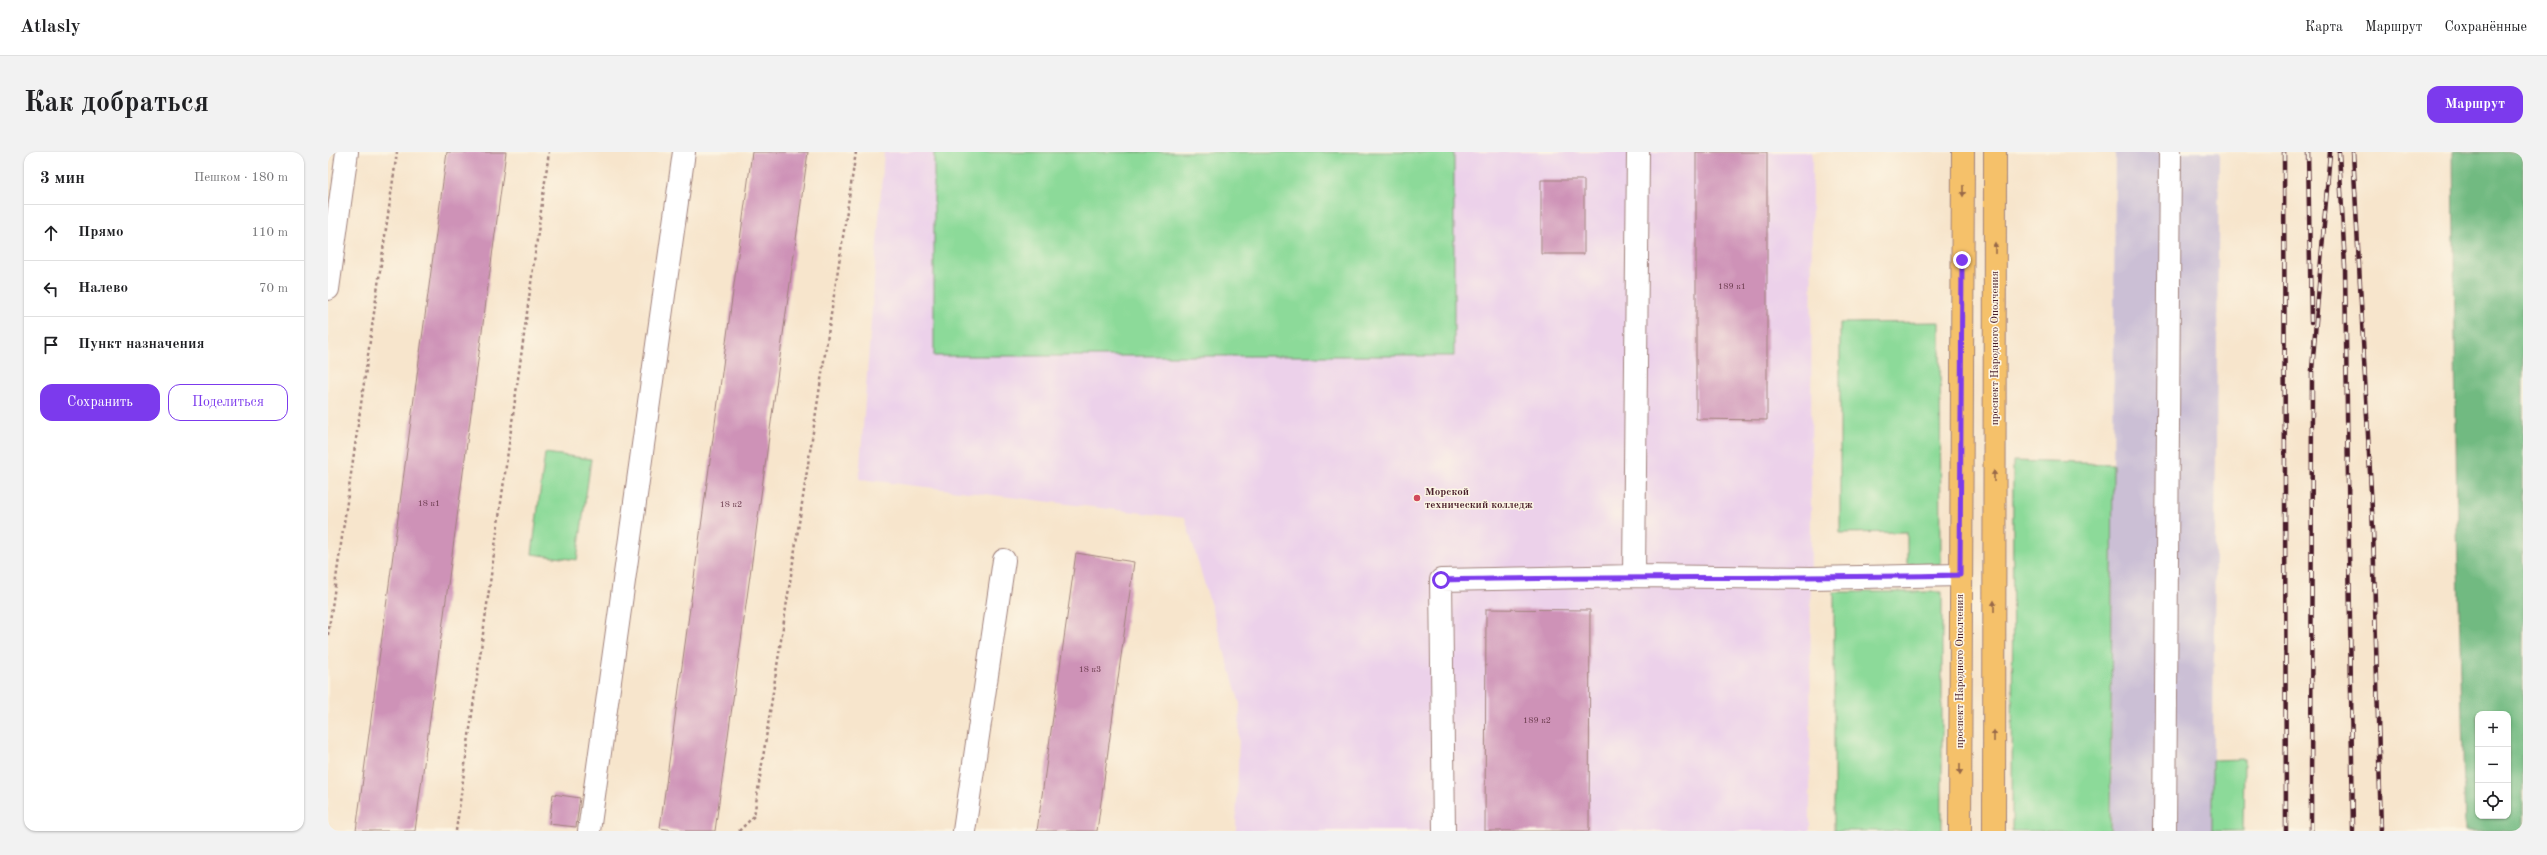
<!DOCTYPE html>
<html lang="ru">
<meta charset="utf-8">
<style>
body{margin:0;font-family:"Old Standard TT",serif;background:#f2f2f2;color:#202124}
.controls{position:absolute;right:12px;bottom:12px;display:grid;overflow:hidden;border-radius:8px;box-shadow:0 1px 3px #0004}
.controls button{width:36px;height:36px;display:grid;place-items:center;padding:0;border:0;border-bottom:1px solid #e0e0e0;background:#fff;color:#202124;font:20px sans-serif}
.stop{position:absolute;width:12px;height:12px;margin:-9px;border:3px solid #7c3aed;border-radius:50%;background:#fff}
.stop.end{background:#7c3aed;border-color:#fff;box-shadow:0 1px 4px #0008}
.list{margin:0;padding:0;list-style:none}
h2{display:flex;justify-content:space-between;align-items:center;height:52px;margin:0;padding:0 16px;font-size:17px}
h2 small{font-size:13px;font-weight:400;color:#757577}
.list li{display:grid;grid-template-columns:26px 1fr auto;gap:12px;align-items:center;box-sizing:border-box;height:56px;padding:0 16px;border-top:1px solid #e0e0e0}
.list b{display:block;font-size:15px;white-space:nowrap}
.list em{font-size:13px;font-style:normal;color:#757577}
.actions{display:flex;gap:8px;padding:12px 16px}
.actions a{flex:1;padding:9px 0;border:1px solid #7c3aed;border-radius:12px;text-align:center;font-size:14px;color:#7c3aed}
.actions .main{background:#7c3aed;color:#fff}
.icon{flex:none;width:22px;height:22px;fill:none;stroke:currentColor;stroke-width:2;stroke-linecap:round;stroke-linejoin:round}
.map{position:relative;flex:none;width:2195px;height:679px;overflow:hidden;border-radius:12px}
header{display:flex;align-items:center;gap:24px;box-sizing:border-box;height:56px;padding:0 20px;background:#fff;border-bottom:1px solid #e0e0e0}
header strong{font-size:19px}
nav{display:flex;gap:22px;margin-inline-start:auto;font-size:14px}
.intro{display:flex;align-items:center;justify-content:space-between;box-sizing:border-box;height:96px;padding:0 24px}
h1{margin:0;font-size:28px}
.button{padding:10px 18px;border-radius:12px;background:#7c3aed;color:#fff;font-size:14px;font-weight:700}
main{display:flex;gap:24px;padding:0 24px}
aside{flex:1;background:#fff;border-radius:12px;box-shadow:0 1px 3px #0004}
.map>svg:first-child{display:block}
.built{fill:#ecd1ea}
.industrial{fill:#cbbfd5}
.green{fill:#8cda99;stroke:#6b7c62}
.forest{fill:#71ba81;stroke:#5e6c56;fill-rule:evenodd}
.building{fill:#ce92b7}
.lines{fill:none;stroke-linecap:round;stroke-linejoin:round}
.minor-casing{stroke:#a0827c;stroke-width:24}
.major-casing{stroke:#a0827c;stroke-width:24}
.path{stroke:#a0827c;stroke-width:2.5;stroke-dasharray:3 3;stroke-linecap:butt}
.minor{stroke:#fff;stroke-width:22}
.major{stroke:#f5c16b;stroke-width:22}
.rail-casing{stroke:#4a1f2b;stroke-width:4.5}
.rail{stroke:#fcf5e5;stroke-width:3;stroke-dasharray:9;stroke-linecap:butt}
.oneway{fill:#976848}
.route{stroke:#7c3aed;stroke-width:5}
.poi-dot{fill:#d1495b;stroke:#fcf5e5;stroke-width:1.5}
.labels{text-anchor:middle;dominant-baseline:central;stroke-width:3;stroke-linejoin:round;paint-order:stroke}
.number-label{font-size:9px;fill:#6b3c4e}
.street-label{font-size:11px;fill:#4a1f2b;stroke:#fcf5e5}
.poi-label{font-size:11px;font-weight:bold;fill:#4a1f2b;stroke:#fcf5e5;text-anchor:start}
</style>
<header>
<strong>Atlasly</strong>
<nav><a>Карта</a><a>Маршрут</a><a>Сохранённые</a></nav>
</header>
<div class="intro"><h1>Как добраться</h1><a class="button">Маршрут</a></div>
<main>
<aside>
<h2>3 мин<small>Пешком · 180 m</small></h2>
<ul class="list">
<li><svg class="icon" aria-label="ahead" viewBox="0 0 24 24"><path d="M12 20V5M6 11l6-6 6 6"/></svg><div><b>Прямо</b></div><em>110 m</em></li>
<li><svg class="icon" aria-label="left" viewBox="0 0 24 24"><path d="M17 20v-9H6M10 6l-5 5 5 5"/></svg><div><b>Налево</b></div><em>70 m</em></li>
<li><svg class="icon" aria-label="arrive" viewBox="0 0 24 24"><path d="M6 21V4h12l-3 4 3 4H6"/></svg><div><b>Пункт назначения</b></div></li>
</ul>
<div class="actions"><a class="main">Сохранить</a><a>Поделиться</a></div>
</aside>
<div class="map">
<svg width="2195" height="679" viewBox="0 0 2195 679">
<rect width="100%" height="100%" fill="#fcf5e5"/>
<filter id="ink" filterUnits="userSpaceOnUse"><feTurbulence type="fractalNoise" baseFrequency=".025" numOctaves="2"/><feDisplacementMap in="SourceGraphic" scale="8" xChannelSelector="R" yChannelSelector="G"/><feConvolveMatrix kernelMatrix="1 2 1 2 8 2 1 2 1" color-interpolation-filters="sRGB"/></filter>
<filter id="wash" filterUnits="userSpaceOnUse"><feTurbulence type="fractalNoise" baseFrequency=".012" numOctaves="4" result="noise"/><feDisplacementMap in="SourceGraphic" scale="16" xChannelSelector="R" yChannelSelector="G"/><feGaussianBlur stdDeviation="0.9" result="paint"/><feColorMatrix in="noise" values="0 0 0 0 0 0 0 0 0 0 0 0 0 0 0 0 0 1.4 0 .05"/><feComposite in="paint" operator="in"/></filter>
<g filter="url(#wash)">
<rect width="100%" height="100%" fill="#f7e5cc"/>
<path class="built" d="M556 0H1484L1482 679H908L912 552 857 366 531 327Z"/>
<path class="industrial" d="M1787 0H1891L1884 679H1783Z"/>
<path class="green" d="M606 0H1126V204H606Z
M1612 170 1613 412H1579V380L1512 381V171Z
M217 301 263 307 249 408 204 402Z
M1685 309 1785 312 1782 679H1684Z
M1506 440H1614V679H1506Z
M1916 607 1915 679H1884V608Z"/>
<path class="forest" d="M2125 0H2195V679H2137L2129 375ZM2150 562H2180V664H2150Z"/>
<g id="blocks">
<path class="building" d="M119 0H178L87 679H28Z
M424 0H480L387 679H355L332 676Z
M1368 0H1439V268L1368 267Z
M1213 28H1256V102H1213Z
M748 401 806 410 769 679H709Z
M1158 457 1262 458 1261 679H1157Z
M225 642 252 646 248 675 221 672Z"/>
</g>
</g>
<g filter="url(#ink)">
<use href="#blocks" fill-opacity="0" stroke="#a0827c" stroke-width="1"/>
<g class="lines">
<g class="minor-casing">
<path id="minor" d="M1310 0 1306 424 1483 426 1632 423
M0 137 19 0
M261 679 356 0
M636 679 676 408
M1116 679 1113 428 1306 424
M1837 679 1842 0"/>
</g>
<g class="major-casing">
<path id="major" d="M1632 679 1635 0
M1666 679 1667 0"/>
</g>
<path class="path" d="M0 483 69 0
M128 679 221 0
M411 679 426 664 528 0"/>
<use href="#minor" class="minor"/>
<use href="#major" class="major"/>
<g class="rail-casing">
<path id="rail" d="M1956 0 1958 679
M1980 0 1983 170
M2011 0 2017 115 2025 679
M2025 0 2045 377 2053 679
M1983 679 1984 218 2002 0"/>
</g>
<use href="#rail" class="rail"/>
</g>
<defs><path id="oneway-solid" d="M-6-.8H1V-3.2L6.5 0L1 3.2V.8H-6Z"/></defs>
<g class="oneway">
<use href="#oneway-solid" transform="translate(1635 39) rotate(90)"/>
<use href="#oneway-solid" transform="translate(1667 96) rotate(-90)"/>
<use href="#oneway-solid" transform="translate(1666 324) rotate(-90)"/>
<use href="#oneway-solid" transform="translate(1666 454) rotate(-90)"/>
<use href="#oneway-solid" transform="translate(1666 584) rotate(-90)"/>
<use href="#oneway-solid" transform="translate(1632 617) rotate(90)"/>
</g>
</g>
<g class="lines" filter="url(#ink)">
<path class="route" d="M1113 428C1286 424 1459 427 1632 423L1634 108"/>
</g>
<circle class="poi-dot" cx="1089" cy="346" r="4"/>
<g class="labels">
<g class="number-label">
<text x="1404" y="134">189 к1</text>
<text x="101" y="351">18 к1</text>
<text x="403" y="352">18 к2</text>
<text x="762" y="517">18 к3</text>
<text x="1209" y="568">189 к2</text>
</g>
<g class="street-label">
<text transform="translate(1667 196) rotate(-90)">проспект Народного Ополчения</text>
<text transform="translate(1632 519) rotate(-90)">проспект Народного Ополчения</text>
</g>
<g class="poi-label">
<text x="1097" y="340">Морской<tspan x="1097" dy="13">технический колледж</tspan></text>
</g>
</g>
</svg>
<div class="controls">
<button>+</button>
<button>−</button>
<button><svg class="icon" aria-label="locate" viewBox="0 0 24 24"><circle cx="12" cy="12" r="6"/><path d="M12 2v4M12 18v4M2 12h4M18 12h4"/></svg></button>
</div>
<div class="stop" style="left:1113px;top:428px"></div>
<div class="stop end" style="left:1634px;top:108px"></div>
</div>
</main>
